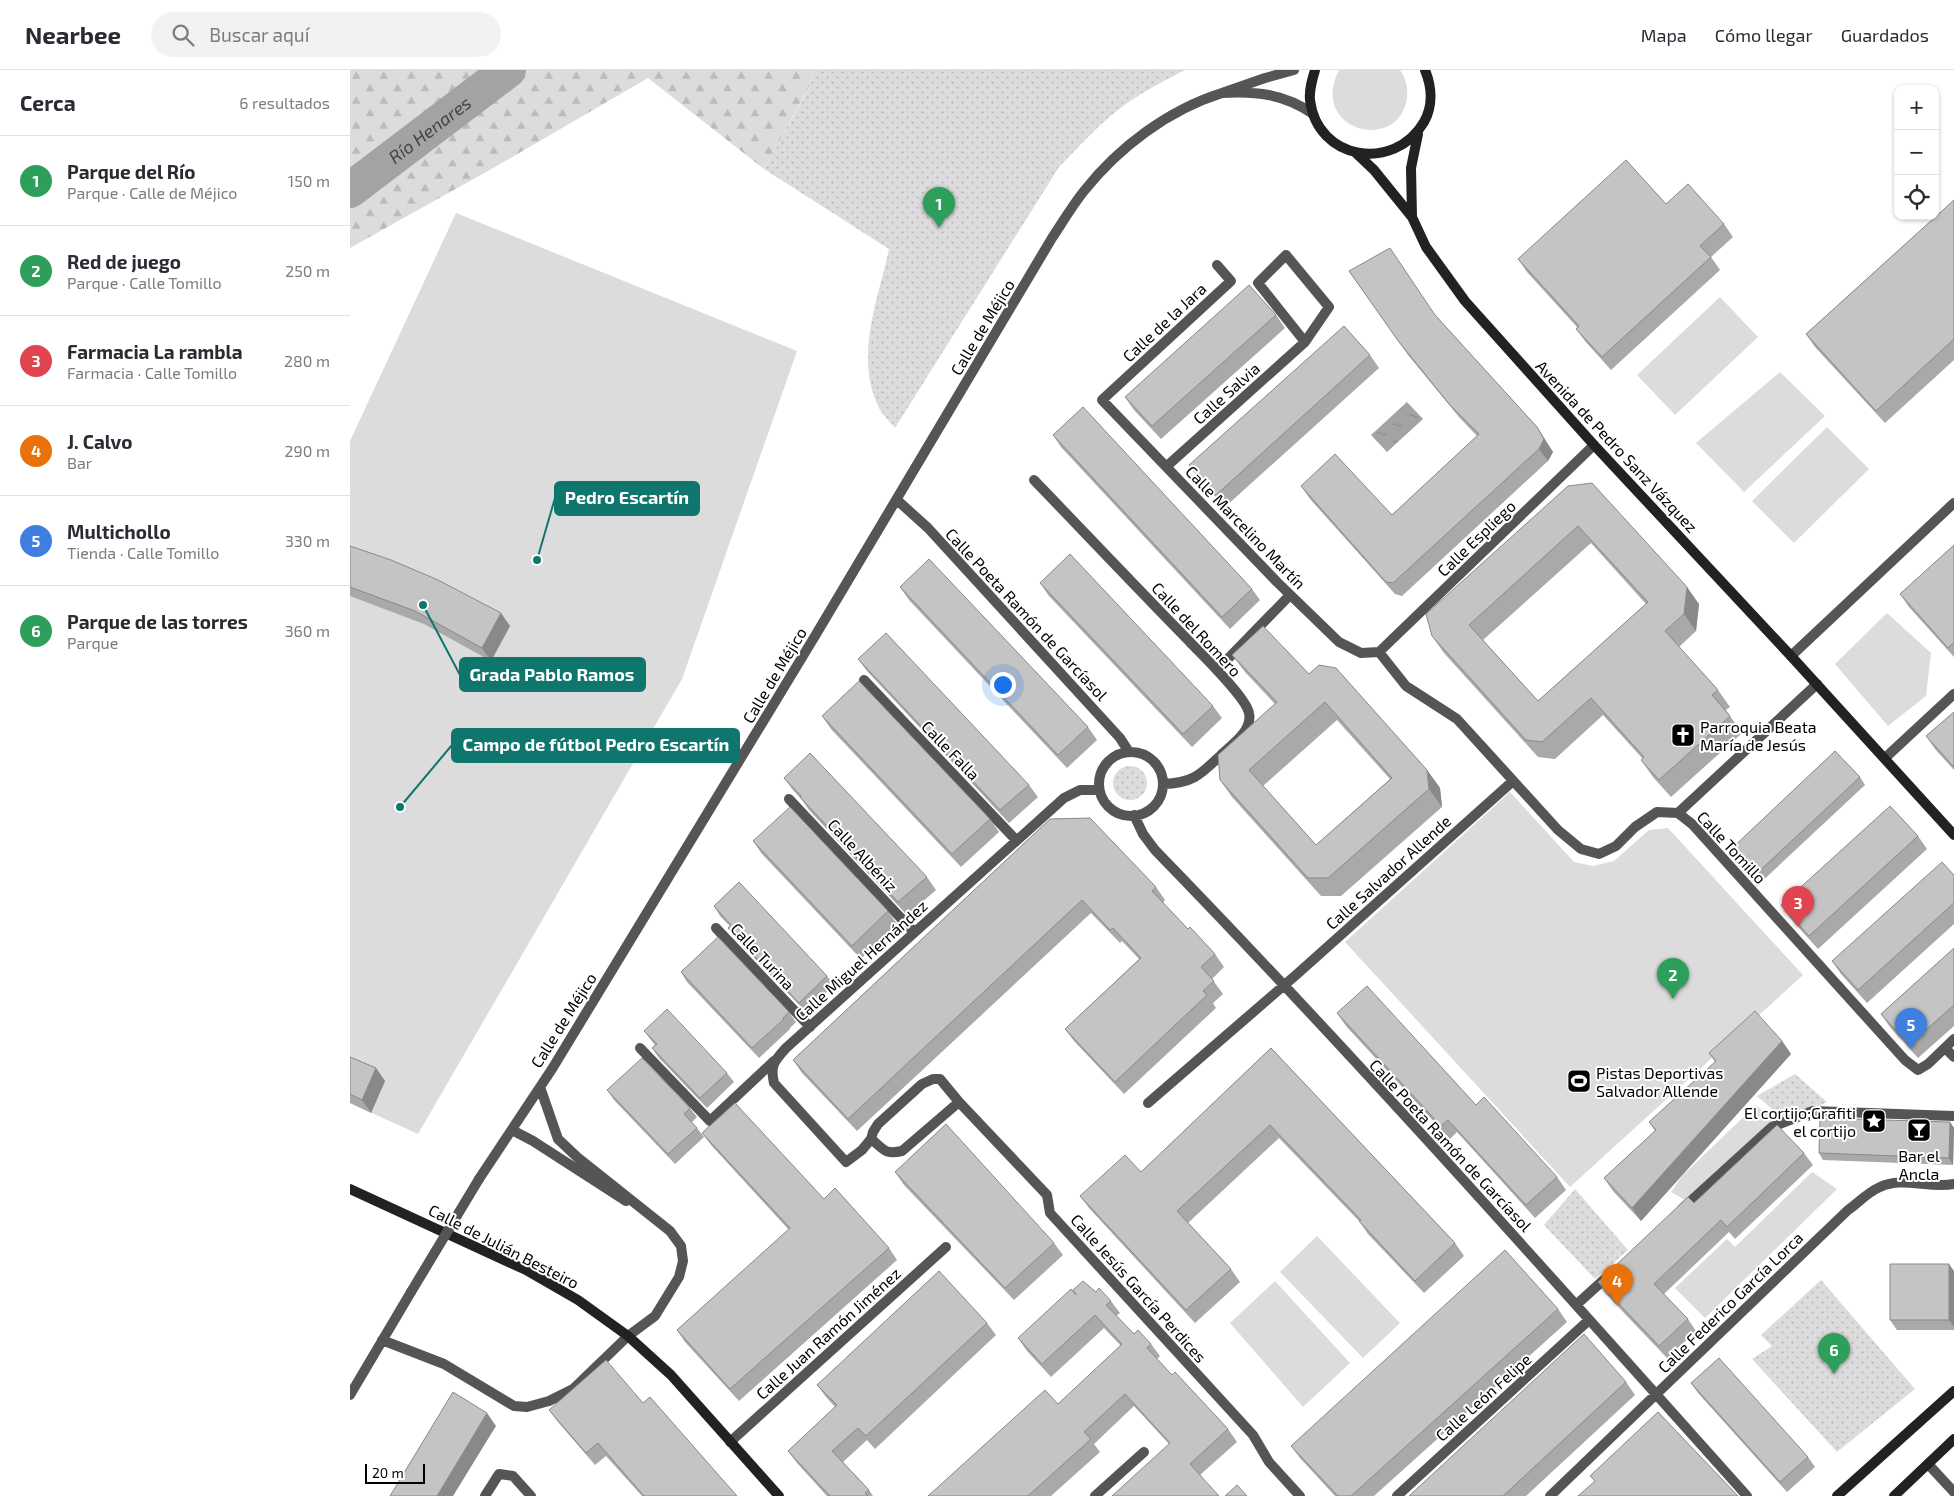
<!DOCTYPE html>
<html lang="es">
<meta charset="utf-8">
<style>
body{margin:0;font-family:"Exo 2",sans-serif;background:#f2f2f3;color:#2b2b33}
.controls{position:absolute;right:15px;top:15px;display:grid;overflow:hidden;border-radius:10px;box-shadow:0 1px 4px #0004}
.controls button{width:45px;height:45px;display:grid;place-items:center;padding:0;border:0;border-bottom:1px solid #e1e1e2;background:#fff;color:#2b2b33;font:25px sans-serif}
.scale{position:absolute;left:15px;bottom:12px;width:60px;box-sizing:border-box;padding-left:5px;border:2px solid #000;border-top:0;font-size:14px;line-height:18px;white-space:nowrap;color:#000;-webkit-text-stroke:4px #fff;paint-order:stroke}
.you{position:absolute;left:652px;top:614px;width:18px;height:18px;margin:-12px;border:4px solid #fff;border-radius:50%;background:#1a73e8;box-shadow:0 0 0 8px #1a73e833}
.badge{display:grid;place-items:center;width:32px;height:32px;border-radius:50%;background:#000;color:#fff;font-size:16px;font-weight:700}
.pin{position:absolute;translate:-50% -41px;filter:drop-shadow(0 1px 2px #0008)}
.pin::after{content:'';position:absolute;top:26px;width:18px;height:15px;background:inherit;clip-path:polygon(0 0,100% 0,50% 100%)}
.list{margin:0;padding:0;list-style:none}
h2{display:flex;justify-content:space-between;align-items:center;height:65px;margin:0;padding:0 20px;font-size:21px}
h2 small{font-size:16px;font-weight:400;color:#7c7c81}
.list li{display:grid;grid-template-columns:32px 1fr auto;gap:15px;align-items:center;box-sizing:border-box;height:90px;padding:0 20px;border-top:1px solid #e1e1e2}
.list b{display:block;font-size:19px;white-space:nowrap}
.list p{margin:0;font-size:16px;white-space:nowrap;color:#7c7c81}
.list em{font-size:16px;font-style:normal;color:#7c7c81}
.icon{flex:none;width:28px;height:28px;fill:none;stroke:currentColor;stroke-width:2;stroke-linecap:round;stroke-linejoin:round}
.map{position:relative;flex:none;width:1604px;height:1426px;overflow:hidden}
header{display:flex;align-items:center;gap:30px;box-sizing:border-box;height:70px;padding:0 25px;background:#fff;border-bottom:1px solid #e1e1e2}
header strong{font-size:24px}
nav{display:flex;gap:28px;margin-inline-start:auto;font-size:18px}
.search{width:350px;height:45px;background:#f2f2f3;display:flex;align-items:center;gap:12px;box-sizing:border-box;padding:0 18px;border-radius:28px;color:#7c7c81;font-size:19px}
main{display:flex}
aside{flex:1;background:#fff}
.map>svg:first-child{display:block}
.grass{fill:url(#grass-dots)}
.forest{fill:url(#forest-firs)}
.garden{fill:#dcdcdc}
.water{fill:url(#water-ripples)}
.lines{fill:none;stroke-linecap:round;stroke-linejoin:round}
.river{stroke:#a3a3a3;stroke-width:36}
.street{stroke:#555;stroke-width:10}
.secondary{stroke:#222;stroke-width:10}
.street-bridge{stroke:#555;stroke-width:10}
.wall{fill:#a9a9a9;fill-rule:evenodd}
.shaded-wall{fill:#898989}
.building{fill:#c4c4c4;stroke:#898989;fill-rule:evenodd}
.labels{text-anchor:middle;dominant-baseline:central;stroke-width:4;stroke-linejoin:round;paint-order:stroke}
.street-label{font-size:16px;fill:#000;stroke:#fff}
.poi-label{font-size:16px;fill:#000;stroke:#fff;text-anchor:start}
.water-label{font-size:18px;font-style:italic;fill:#444;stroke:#fff}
.leader{fill:none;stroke:#0f766e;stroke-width:2}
.callout-dot{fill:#0f766e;stroke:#fff;stroke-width:2}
.callout{fill:#0f766e;stroke:#0f766e;stroke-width:2}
.callout-label{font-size:18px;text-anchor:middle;font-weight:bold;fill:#fff}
</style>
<header>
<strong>Nearbee</strong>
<div class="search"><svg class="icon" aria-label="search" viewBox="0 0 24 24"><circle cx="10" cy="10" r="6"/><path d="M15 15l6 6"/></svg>Buscar aquí</div>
<nav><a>Mapa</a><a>Cómo llegar</a><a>Guardados</a></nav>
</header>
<main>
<aside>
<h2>Cerca<small>6 resultados</small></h2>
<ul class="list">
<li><span class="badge" style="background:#2e9e5b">1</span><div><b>Parque del Río</b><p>Parque · Calle de Méjico</p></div><em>150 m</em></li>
<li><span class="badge" style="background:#2e9e5b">2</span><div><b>Red de juego</b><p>Parque · Calle Tomillo</p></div><em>250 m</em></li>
<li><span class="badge" style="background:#e0444e">3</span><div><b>Farmacia La rambla</b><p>Farmacia · Calle Tomillo</p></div><em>280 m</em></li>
<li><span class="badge" style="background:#e8710a">4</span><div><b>J. Calvo</b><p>Bar</p></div><em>290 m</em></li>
<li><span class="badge" style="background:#3f7fe0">5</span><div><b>Multichollo</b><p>Tienda · Calle Tomillo</p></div><em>330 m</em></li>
<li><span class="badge" style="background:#2e9e5b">6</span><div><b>Parque de las torres</b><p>Parque</p></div><em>360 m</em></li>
</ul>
</aside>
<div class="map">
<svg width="1604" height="1426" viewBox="0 0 1604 1426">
<defs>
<pattern id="grass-dots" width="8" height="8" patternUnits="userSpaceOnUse" patternTransform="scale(1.25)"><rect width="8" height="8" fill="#dcdcdc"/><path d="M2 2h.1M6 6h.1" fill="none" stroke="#bbb" stroke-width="1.8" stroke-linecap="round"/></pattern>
<pattern id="forest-firs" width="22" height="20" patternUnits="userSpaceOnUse" patternTransform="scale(1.25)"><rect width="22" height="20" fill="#dcdcdc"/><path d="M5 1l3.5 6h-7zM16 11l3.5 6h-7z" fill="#bbb"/></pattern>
<pattern id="water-ripples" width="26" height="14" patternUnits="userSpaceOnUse" patternTransform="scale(1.25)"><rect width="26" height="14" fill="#a3a3a3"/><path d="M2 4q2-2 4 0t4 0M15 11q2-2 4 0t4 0" fill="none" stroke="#8b8b8b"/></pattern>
</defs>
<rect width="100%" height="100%" fill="#fff"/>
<path class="grass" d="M465 0H835C812 12 788 24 768 40 746 57 728 78 709 97L545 358C540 352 534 346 530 340 503 288 528 231 539 179L414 99 460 16Z
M763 713a17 17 0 1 1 34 0a17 17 0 1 1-34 0Z
M1445 1004 1477 1032 1437 1052 1407 1026Z
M1225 1119 1278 1180 1245 1209 1194 1155Z
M1471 1210 1565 1319 1487 1382 1402 1289 1422 1276 1411 1265Z"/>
<path class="forest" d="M0 0H465L460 15 414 99 298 8 145 97 0 178Z"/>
<path class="garden" d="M989 0H1050C1057 10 1059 21 1056 33 1044 82 959 60 989 0Z
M106 143 447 281 332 609 68 1064 0 1033V371Z
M1370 227 1408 267 1325 345 1287 305Z
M1430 302 1475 346 1394 422 1346 373Z
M1477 357 1519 399 1444 473 1402 431Z
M1537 543 1581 583 1576 626 1538 656 1485 594Z
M1160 722 1224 792 1243 796 1264 791 1299 760 1318 758 1453 905 1220 1117 995 872Z
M1406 1035 1426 1052 1335 1130 1321 1122 1332 1106Z
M1462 1102 1487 1119 1355 1248 1325 1218 1377 1169 1385 1177Z
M967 1166 1050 1253 1013 1288 930 1202Z
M925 1211 1000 1293 953 1337 880 1253Z"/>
<path class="water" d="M1057 332 1073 349 1037 382 1021 365Z"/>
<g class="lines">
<path class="river" id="s1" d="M0 120 158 0"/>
<path class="street" d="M944 0 915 8 872 23C906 21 935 24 963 44
M867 195 881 211 752 330 927 512 989 572 1011 583 1029 582
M817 396 955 272 908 213 936 185 979 237 955 272
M684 410C736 464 787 518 839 571 852 585 896 627 899 643 903 661 881 675 871 685 850 705 843 713 813 714
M547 430 578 458 770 668 779 682
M1029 582 1056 616 1107 649 1208 760 1231 779 1249 784 1266 776 1285 757 1307 742 1328 743 1342 754 1555 990 1568 1000 1578 994 1604 969
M1029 582 1244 375
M1441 586 1604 433
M867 600 940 525
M514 610 666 770
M749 714a32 32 0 1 1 64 0a32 32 0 1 1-64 0Z
M1535 688 1604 624
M439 729 564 862
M1328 743 1467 614
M784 745 793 764 805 780C1008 989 1202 1208 1397 1426
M366 858 460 957
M290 978 360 1051 424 991
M1595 978 1604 987
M609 1032 552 1081C534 1085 534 1079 521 1069L523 1062 528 1054 572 1014 583 1009H590L609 1032 697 1125 700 1143 903 1365 919 1392 950 1426
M798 1033 946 905 1163 711
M162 1060 183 1071 276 1131
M521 1069 512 1080 496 1092 424 1013C420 996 424 991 436 978L714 728 730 720H749
M129 1109 202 999 465 566 702 168C712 153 722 136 734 121 769 77 818 40 872 23
M1332 1139 1422 1057 1463 1041 1604 1046
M1226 1235 1258 1206
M32 1270 94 1294 164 1336 177 1337 199 1331 223 1319 278 1266 305 1246 329 1207 333 1191 331 1176 320 1161 227 1087 208 1069 190 1017
M0 1325 61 1222
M380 1372 596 1177
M1578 1394 1604 1422
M135 1426 149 1404 163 1406 181 1426
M745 1426 794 1382
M1047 1426 1239 1250
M1200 1426 1498 1140C1508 1133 1518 1122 1530 1117 1552 1106 1580 1119 1604 1114"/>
<path class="secondary" d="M965 0C962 10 959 20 960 30 967 90 1044 103 1074 52 1083 36 1082 17 1075 0
M1006 83 1024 100 1062 147 1076 177 1115 231 1244 375 1441 586 1604 765
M1062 147 1061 98 1068 64
M0 1119 176 1200 228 1230 278 1266 321 1305 429 1426
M1487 1426 1604 1321
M1544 1426 1604 1369"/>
<path class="street-bridge" d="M61 1222 129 1109"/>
</g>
<path class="wall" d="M1604 130V290L1535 353 1465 277 1456 264Z
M1316 134 1374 154 1383 167 1361 187 1370 200 1261 300 1235 271 1226 259 1227 257 1177 202 1168 189Z
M999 201 1087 247 1187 357 1203 382 1198 391 1052 526 1045 524 960 429 951 416 1042 445 1127 366 1109 347 1058 285Z
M926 245 935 258 811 369 784 340 775 327Z
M1020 285 1029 298 875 437 848 408 839 395Z
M703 365 902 519 910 530 880 559 711 377Z
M1218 416 1349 534 1346 561 1329 577 1368 620 1380 637 1376 640 1380 646 1392 663 1321 727 1303 707 1291 690 1293 689 1253 645 1205 689 1188 687 1094 583 1082 566ZM1241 473 1296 534 1188 631 1133 570Z
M1604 475V587L1559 537 1550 524Z
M0 476 160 556 141 591 74 554 0 526Z
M690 513 863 636 872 648 842 677 699 526Z
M550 517 738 657 747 670 717 698 559 530Z
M882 585 959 604 1077 700 1090 718 1092 737 991 826H971L882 727 870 710 925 634 895 602ZM987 650 1040 709 966 775 913 716Z
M508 589 679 715 688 727 659 753 517 601Z
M1604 642V700L1585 679 1576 666Z
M472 646 640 749 649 762 611 797 481 659Z
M1510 707 1515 715 1407 816 1383 789 1378 782Z
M434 708 577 807 586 820 557 845 459 740 452 730 443 720Z
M700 749 806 817 815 830 813 833 838 859 865 884 874 897 862 909 873 924 863 933 866 938 774 1024 724 971 715 959 789 889 772 871 770 873 741 843 507 1061 452 1003 443 990Z
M1568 766 1577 779 1468 879 1440 848 1431 835Z
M403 771 538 841 547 854 511 889 412 784Z
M1604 805V854L1517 933 1491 904 1482 891Z
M364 836 477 906 484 915 456 942 385 868 378 858 380 856 370 846Z
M1604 878V956L1568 988 1540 957 1531 944Z
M331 902 439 942 446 952 440 958V959L409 988 337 912Z
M987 943 1207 1107 1216 1120 1185 1148 1107 1062 1100 1069 996 956Z
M294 961 377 1003 384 1012 357 1038 309 988 302 978 305 975 301 970Z
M1432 971 1441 984 1291 1151 1263 1121 1254 1108 1305 1061 1299 1052 1365 992 1359 983Z
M921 978 1105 1173 1114 1186 1074 1223 1018 1164 1009 1151 929 1068 838 1153 881 1199 890 1212 845 1253 739 1138 730 1126 791 1102Z
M0 987 26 998 35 1011 21 1043 0 1033Z
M257 1020 340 1038 347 1047 342 1052 347 1058 354 1067 325 1094 264 1030Z
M1600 1052 1604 1058 1603 1095 1473 1090 1469 1083Z
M352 1063 474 1129 539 1178 547 1190 389 1331 335 1272 327 1260 439 1160 361 1075Z
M1454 1083 1463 1095 1385 1169 1379 1162 1314 1224 1338 1249 1346 1261 1317 1288 1256 1224 1248 1212 1344 1133Z
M545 1102 704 1173 713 1185 664 1230 554 1115Z
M1604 1201V1260H1547L1540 1250Z
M746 1222 761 1231 770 1243 766 1246 784 1264 801 1274 810 1286 807 1289 822 1305 878 1359 887 1372 850 1405 819 1374 784 1336 744 1374 750 1382 701 1426H578L708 1334 771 1276 754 1258 701 1307 677 1281 668 1268 726 1225Z
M1208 1239 1217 1252 1024 1426H985L950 1388 941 1376Z
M637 1253 646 1265 525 1379 517 1370 493 1392 519 1420 523 1426H477L447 1393 438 1381 485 1337 476 1327 467 1315Z
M1276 1312 1285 1325 1176 1426H1059Z
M1341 1313 1458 1387 1465 1397 1437 1422 1348 1323Z
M293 1333 387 1426H292L256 1386 245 1395 208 1352 199 1340Z"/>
<path class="shaded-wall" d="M1187 357 1203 382 1198 391 1189 379Z
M1337 517 1349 534 1346 561 1334 544Z
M151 543 160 556 141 591 132 578Z
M1077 700 1090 718 1092 737 1079 719Z
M1432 971 1441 984 1291 1151 1282 1138Z
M26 998 35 1011 21 1043 12 1030Z
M1600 1052 1604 1058 1603 1095 1599 1088Z
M1599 1194 1604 1201V1257L1599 1250Z
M137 1343 146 1356 103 1426H87Z"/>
<path class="building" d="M1276 90 1316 134 1338 114 1374 154 1350 176 1361 187 1252 287 1226 259 1229 256 1168 189Z
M1604 130V269L1526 341 1456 264Z
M1040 178 1085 245 1187 357 1194 369 1189 379 1043 513 1036 512 951 416 985 384 1042 445 1129 364 1100 335 1049 272 999 201Z
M899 215 926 245 802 356 775 327Z
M994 256 1020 285 866 425 839 395Z
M733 337 902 519 872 547 703 365Z
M1242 413 1337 517 1334 544 1315 561 1368 620 1362 625 1380 646 1309 710 1291 690 1294 687 1241 628 1192 672 1176 670 1082 566 1076 544 1218 416ZM1228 456 1298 532 1188 631 1119 555Z
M1604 475V572L1598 578 1550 524Z
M0 476 41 490 88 510 151 543 132 578 65 541 0 517Z
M720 484 863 636 833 664 690 513Z
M579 489 738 657 708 685 550 517Z
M913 556 959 604 969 595 986 598 1077 700 1079 719 978 808H958L870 710 868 685 927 632 882 585ZM975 632 1042 708 966 775 899 700Z
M536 563 679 715 650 740 508 589Z
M509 611 640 749 602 784 472 646Z
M1604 642V697L1576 666Z
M1485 681 1510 707 1402 808 1378 782Z
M460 683 577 807 548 832 450 727 451 726 434 708Z
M1540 736 1568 766 1459 866 1431 835Z
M440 737 538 841 502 876 403 771Z
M740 748 806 817 802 821 838 859 840 857 865 884 851 897 864 911 853 921 857 925 765 1012 715 959 791 888 763 858 760 860 732 830 498 1049 443 990 700 749Z
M1592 792 1604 805V833L1508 920 1482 891Z
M389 812 477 906 449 933 378 858 381 855 364 836Z
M368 867 439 942 433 948 434 949 402 978 331 902Z
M1604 878V935L1559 975 1531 944Z
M1017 916 1126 1035 1134 1027 1207 1107 1176 1135 1098 1050 1091 1056 987 943Z
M317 939 377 1003 350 1028 302 978 307 974 294 961Z
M1405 941 1432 971 1282 1138 1254 1108 1306 1060 1299 1052 1366 991 1359 983Z
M921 978 1105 1173 1065 1211 1009 1151 1011 1150 920 1055 827 1141 881 1199 836 1240 730 1126 775 1085 791 1102Z
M0 987 26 998 12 1030 0 1024Z
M292 988 340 1038 334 1044 347 1058 318 1084 257 1020Z
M385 1033 474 1129 485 1118 539 1178 380 1319 327 1260 440 1158 352 1063Z
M1470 1048 1600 1052 1599 1088 1469 1083Z
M596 1054 704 1173 655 1218 545 1102Z
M1427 1055 1454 1083 1377 1157 1371 1150 1304 1214 1338 1249 1309 1276 1248 1212 1338 1127 1344 1133Z
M1155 1180 1208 1239 1001 1426H988L941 1376Z
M1540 1194H1599V1250H1540Z
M589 1201 637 1253 516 1366 508 1358 482 1381 519 1420 515 1423 518 1426H480L438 1381 487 1335 467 1315Z
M733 1211 746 1222 749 1218 761 1231 756 1235 760 1239 784 1264 788 1260 801 1274 797 1278 822 1305 825 1302 878 1359 840 1394 869 1426H762L820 1373 775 1324 734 1362 741 1369 678 1426H578L695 1320 708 1334 772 1274 745 1245 692 1294 668 1268 721 1219 726 1225 723 1220Z
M1234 1264 1276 1312 1153 1426H1059Z
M1369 1288 1458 1387 1430 1412 1341 1313Z
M256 1290 293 1333 300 1327 387 1426H294L248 1373 236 1383 199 1340Z
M103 1322 137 1343 87 1426H40Z
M1308 1342 1388 1426H1228L1245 1411 1240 1406Z
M887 1415 897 1426H875Z"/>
<defs>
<g id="church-square" transform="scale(1.25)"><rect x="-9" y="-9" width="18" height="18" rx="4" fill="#000" stroke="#fff"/><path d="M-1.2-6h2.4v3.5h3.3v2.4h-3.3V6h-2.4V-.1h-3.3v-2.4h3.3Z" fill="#fff"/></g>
<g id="stadium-square" transform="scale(1.25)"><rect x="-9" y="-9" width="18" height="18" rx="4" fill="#000" stroke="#fff"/><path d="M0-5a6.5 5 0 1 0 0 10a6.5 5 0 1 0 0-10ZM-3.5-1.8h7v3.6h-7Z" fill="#fff"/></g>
<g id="sight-square" transform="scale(1.25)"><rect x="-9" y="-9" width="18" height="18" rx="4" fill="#000" stroke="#fff"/><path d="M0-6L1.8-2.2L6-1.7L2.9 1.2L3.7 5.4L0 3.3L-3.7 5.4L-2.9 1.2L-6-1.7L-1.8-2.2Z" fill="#fff"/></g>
<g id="bar-square" transform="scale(1.25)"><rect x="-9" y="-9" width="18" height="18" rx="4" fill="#000" stroke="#fff"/><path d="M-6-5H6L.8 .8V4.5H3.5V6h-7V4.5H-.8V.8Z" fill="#fff"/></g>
</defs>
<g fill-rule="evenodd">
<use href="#church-square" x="1333" y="665"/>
<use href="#stadium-square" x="1229" y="1011"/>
<use href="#sight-square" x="1524" y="1051"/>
<use href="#bar-square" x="1569" y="1060"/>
</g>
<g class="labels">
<g class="street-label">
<text transform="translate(814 252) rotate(-43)">Calle de la Jara</text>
<text transform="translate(632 257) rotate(-59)">Calle de Méjico</text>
<text transform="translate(876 323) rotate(-42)">Calle Salvia</text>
<text transform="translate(1267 376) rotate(47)">Avenida de Pedro Sanz Vázquez</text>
<text transform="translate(896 457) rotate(46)">Calle Marcelino Martín</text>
<text transform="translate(1126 468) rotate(-44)">Calle Espliego</text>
<text transform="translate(677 544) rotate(47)">Calle Poeta Ramón de Garcíasol</text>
<text transform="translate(847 559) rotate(47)">Calle del Romero</text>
<text transform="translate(424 605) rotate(-59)">Calle de Méjico</text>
<text transform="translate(601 680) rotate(46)">Calle Falla</text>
<text transform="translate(1382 777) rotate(47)">Calle Tomillo</text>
<text transform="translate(513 785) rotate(47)">Calle Albéniz</text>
<text transform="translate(1038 802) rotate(-42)">Calle Salvador Allende</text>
<text transform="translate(413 886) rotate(47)">Calle Turina</text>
<text transform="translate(511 890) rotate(-42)">Calle Miguel Hernández</text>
<text transform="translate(213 950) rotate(-58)">Calle de Méjico</text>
<text transform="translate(1101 1075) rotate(47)">Calle Poeta Ramón de Garcíasol</text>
<text transform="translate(154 1176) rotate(27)">Calle de Julián Besteiro</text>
<text transform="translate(789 1218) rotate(48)">Calle Jesús García Perdices</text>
<text transform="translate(1380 1232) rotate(-44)">Calle Federico García Lorca</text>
<text transform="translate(478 1263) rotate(-42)">Calle Juan Ramón Jiménez</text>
<text transform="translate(1133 1327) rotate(-42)">Calle León Felipe</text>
</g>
<g class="poi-label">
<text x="1350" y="656">Parroquia Beata<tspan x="1350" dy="18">María de Jesús</tspan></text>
<text x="1246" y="1002">Pistas Deportivas<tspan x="1246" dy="18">Salvador Allende</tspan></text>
<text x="1506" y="1042" text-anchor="end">El cortijo;Grafiti<tspan x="1506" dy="18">el cortijo</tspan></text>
<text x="1569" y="1085" text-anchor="middle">Bar el<tspan x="1569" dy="18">Ancla</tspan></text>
</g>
<g class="water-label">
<text stroke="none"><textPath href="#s1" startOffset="100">Río Henares</textPath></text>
</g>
</g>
<path class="leader" d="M187 490L205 428M73 535L110 605M50 737L102 675"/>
<g class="callout-dot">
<circle cx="187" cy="490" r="5"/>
<circle cx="73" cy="535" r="5"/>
<circle cx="50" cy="737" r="5"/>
</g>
<g class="callout">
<rect x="205" y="412" width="144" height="33" rx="5"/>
<rect x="110" y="588" width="185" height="33" rx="5"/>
<rect x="102" y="659" width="287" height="33" rx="5"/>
</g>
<g class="callout-label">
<text x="277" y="434">Pedro Escartín</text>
<text x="202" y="611">Grada Pablo Ramos</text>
<text x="246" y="681">Campo de fútbol Pedro Escartín</text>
</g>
</svg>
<div class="controls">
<button>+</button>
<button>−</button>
<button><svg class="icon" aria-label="locate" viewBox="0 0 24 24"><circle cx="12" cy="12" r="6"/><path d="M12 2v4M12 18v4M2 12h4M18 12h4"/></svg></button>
</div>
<div class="scale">20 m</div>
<div class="you"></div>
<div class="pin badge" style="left:589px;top:158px;background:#2e9e5b">1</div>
<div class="pin badge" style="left:1323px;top:929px;background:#2e9e5b">2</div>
<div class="pin badge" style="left:1448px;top:857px;background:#e0444e">3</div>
<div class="pin badge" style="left:1267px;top:1235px;background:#e8710a">4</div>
<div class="pin badge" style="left:1561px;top:979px;background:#3f7fe0">5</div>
<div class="pin badge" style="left:1484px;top:1304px;background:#2e9e5b">6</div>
</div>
</main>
